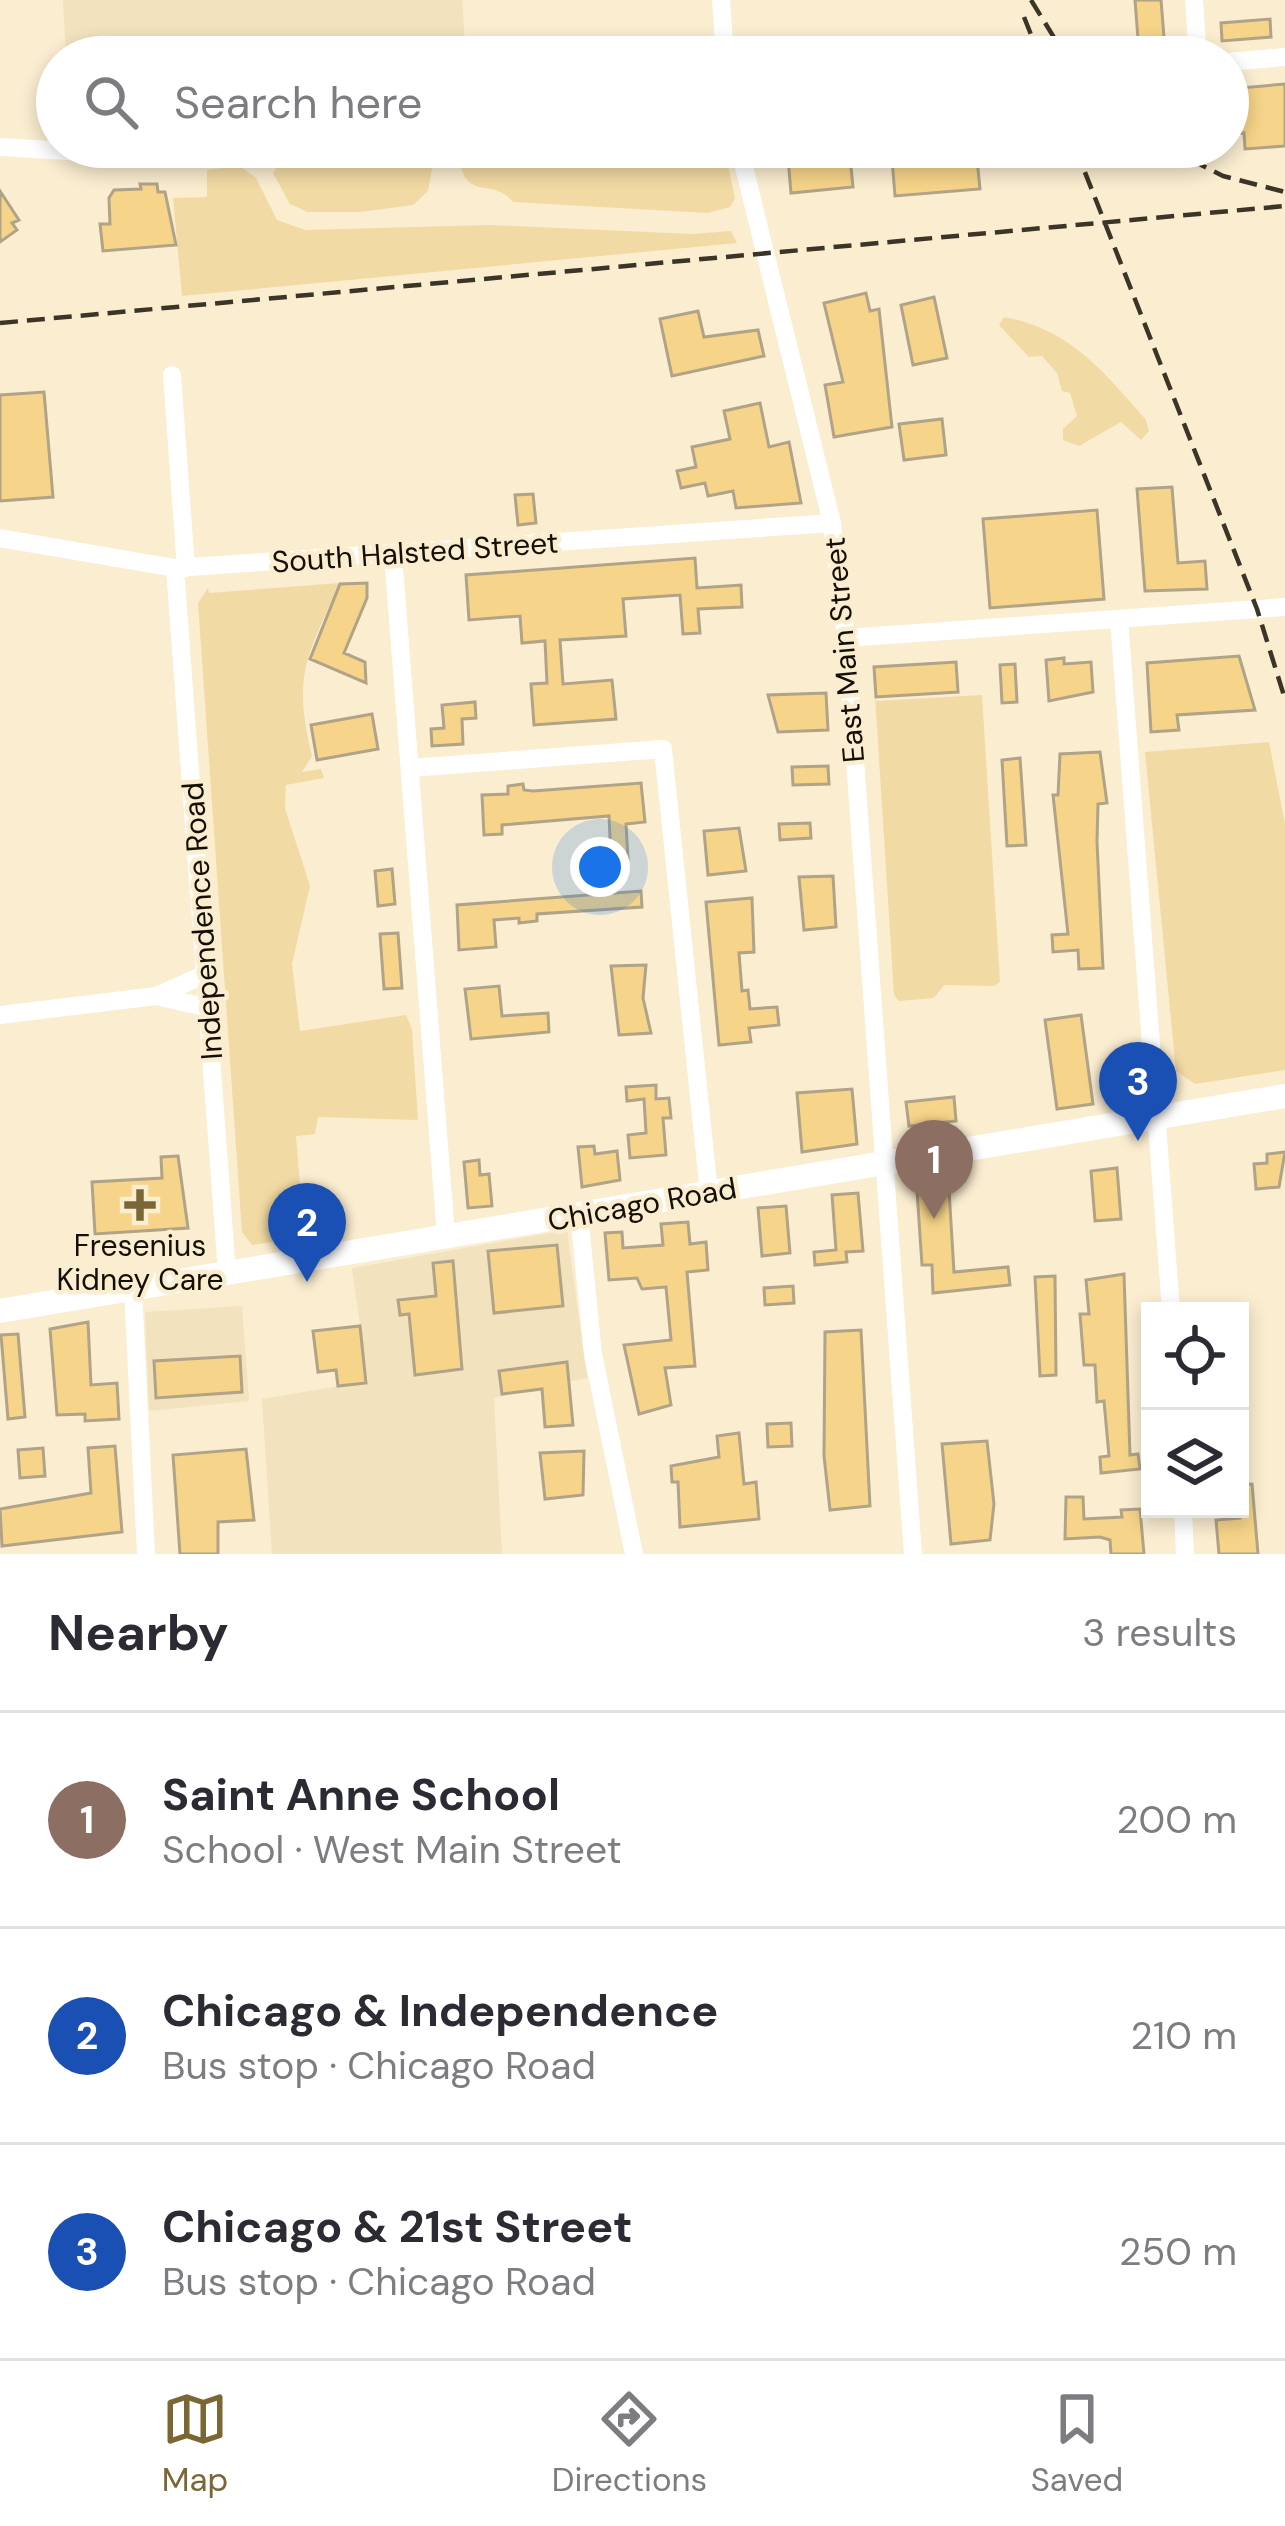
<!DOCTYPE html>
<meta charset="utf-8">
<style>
body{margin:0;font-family:"DM Sans",sans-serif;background:#f7f7f7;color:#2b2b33}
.controls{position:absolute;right:36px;bottom:36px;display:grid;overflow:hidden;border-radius:0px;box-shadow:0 6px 18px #0003}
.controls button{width:108px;height:108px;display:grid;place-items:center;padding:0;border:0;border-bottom:3px solid #e1e1e2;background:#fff;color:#2b2b33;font:60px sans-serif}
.you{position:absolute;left:600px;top:867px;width:42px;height:42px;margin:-30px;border:9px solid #fff;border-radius:50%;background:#1a73e8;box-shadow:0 0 0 18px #1a73e833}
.badge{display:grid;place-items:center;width:78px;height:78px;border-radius:50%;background:#7b6635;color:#fff;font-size:39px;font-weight:700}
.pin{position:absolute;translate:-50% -99px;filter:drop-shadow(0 3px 6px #0008)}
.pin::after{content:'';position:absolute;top:63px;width:42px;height:36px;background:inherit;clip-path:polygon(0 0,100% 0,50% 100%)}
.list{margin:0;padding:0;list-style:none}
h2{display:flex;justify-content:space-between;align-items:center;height:156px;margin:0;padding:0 48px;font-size:51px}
h2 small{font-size:39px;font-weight:400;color:#7c7c81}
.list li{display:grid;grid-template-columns:78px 1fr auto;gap:36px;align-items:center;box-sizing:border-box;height:216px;padding:0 48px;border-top:3px solid #e1e1e2}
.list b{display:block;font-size:45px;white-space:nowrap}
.list p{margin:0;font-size:39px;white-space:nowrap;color:#7c7c81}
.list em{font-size:39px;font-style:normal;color:#7c7c81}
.icon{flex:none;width:66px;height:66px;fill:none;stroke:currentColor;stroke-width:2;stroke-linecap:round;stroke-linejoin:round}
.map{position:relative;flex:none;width:1285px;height:1554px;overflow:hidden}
.search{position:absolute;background:#fff;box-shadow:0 6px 18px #0003;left:36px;right:36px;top:36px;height:132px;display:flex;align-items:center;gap:30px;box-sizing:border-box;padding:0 42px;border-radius:66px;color:#7c7c81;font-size:45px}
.sheet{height:804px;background:#fff}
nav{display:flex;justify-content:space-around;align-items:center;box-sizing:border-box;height:168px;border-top:3px solid #e1e1e2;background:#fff;font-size:33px;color:#7c7c81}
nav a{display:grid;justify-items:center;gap:6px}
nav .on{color:#7b6635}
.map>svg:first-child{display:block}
.built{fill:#f2e2be}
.green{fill:#f2daa4}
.building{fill:#f6d489;stroke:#b0a388;stroke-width:3}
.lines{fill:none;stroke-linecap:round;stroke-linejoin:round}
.minor{stroke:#fff;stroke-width:18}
.major{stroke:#fff;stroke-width:24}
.rail{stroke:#3b3528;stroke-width:4.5;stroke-dasharray:18 9;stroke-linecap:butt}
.poi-dot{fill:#7b6635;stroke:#faedd0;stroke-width:4.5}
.labels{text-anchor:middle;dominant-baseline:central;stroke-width:9;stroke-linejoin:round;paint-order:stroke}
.street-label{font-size:30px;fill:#151007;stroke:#faedd0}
.poi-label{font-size:30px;fill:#151007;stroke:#faedd0}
</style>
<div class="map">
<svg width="1285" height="1554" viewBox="0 0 1285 1554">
<rect width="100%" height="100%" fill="#faedd0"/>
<path class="built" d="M63 0H462L466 57H66Z
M567 1230 587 1378 494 1398 502 1554H272L262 1399 368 1381 352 1268Z
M242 1306 249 1401 149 1411 145 1312Z"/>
<path class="green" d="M464 147H724L735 198 730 207 708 213 513 202C493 176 464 204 459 155Z
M423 150 434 158 428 191 413 205 360 212H308L290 204 273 173 280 163Z
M240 166 256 178 277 220 305 230 490 225 692 234 731 231 737 243 182 296 173 198 207 197V170Z
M1004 317C1070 329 1104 372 1146 420L1149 431 1141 440 1121 422 1079 446 1063 440V429L1077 416 1070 393 1062 391 1057 373 1042 356 1029 357 999 325Z
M340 583C307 656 292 674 312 756L302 772 321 769 324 778 286 785 285 808 310 886 292 964 300 1031 406 1015 412 1029 418 1120 318 1117 315 1134 296 1136 304 1237 252 1245 242 1232 198 603 208 588 209 593Z
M873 664 876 701 982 695 1000 982 994 986 944 985 934 998 899 1001 894 995Z
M1269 742 1285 824V1070L1195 1084 1176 1071 1145 752Z"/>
<path class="building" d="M1135 0H1161L1164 37 1138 39Z
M1270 19 1271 37 1222 41 1221 23Z
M1285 84V146L1245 149 1244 133 1228 135V89Z
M787 147H849L853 187 791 193Z
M891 147H930L931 153 976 149 980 189 895 196Z
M140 184H157L158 192H165L176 245 103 251 100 224H110L109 198 114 190 141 189Z
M0 191 19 220 12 223 17 230 0 242Z
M866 293 870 311 879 309 892 427 834 437 825 385 843 382 824 303Z
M934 297 947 358 913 365 901 305Z
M698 311 704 337 758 330 764 356 672 376 660 319Z
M44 392 53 497 0 501V395Z
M760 403 769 447 789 442 801 503 736 508 733 491 708 496 705 483 681 488 677 471 696 467 692 447 730 439 724 411Z
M942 419 946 455 904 460 899 424Z
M1172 487 1178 563 1205 561 1207 589 1145 591 1137 489Z
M533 494 536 523 518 525 515 495Z
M1097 510 1104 599 990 608 983 519Z
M695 558 697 588 741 585 742 607 698 609 700 633 683 634 680 595 623 599 626 636 560 640 563 684 612 680 616 719 534 725 531 684 547 683 545 641 522 643 520 616 469 620 466 575Z
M367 583V598L344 653 365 662 366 683 310 659 340 584Z
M1239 656 1255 710 1177 715 1179 730 1151 732 1147 663Z
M1064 658V664L1091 662 1093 692 1049 701 1046 660Z
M956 662 958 692 876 697 874 667Z
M1015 664 1017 702 1002 703 1000 665Z
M826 693 828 730 778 732 768 695Z
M475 702 476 718 462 719 463 744 432 746 431 729 444 728 442 705Z
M372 714 378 749 317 760 311 725Z
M1100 752 1107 803 1098 804 1097 842 1103 968 1079 969 1078 950 1053 952 1052 935 1068 934 1053 795H1058L1060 754Z
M1020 758 1026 845 1007 846 1002 760Z
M828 766 829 784 793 785 792 767Z
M641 783 645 822 626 824 628 859 611 860 609 816 502 825V834L484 835 482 795 508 794V786L523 784 524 790 533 791Z
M810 823 811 838 780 840 779 824Z
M739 828 746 871 708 875 704 831Z
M392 869 395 904 378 906 375 871Z
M833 876 836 927 804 930 799 877Z
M641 891 642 907 537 914V921L519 923V918L494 920 496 947 459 950 457 905Z
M752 898 754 952 739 953 742 991 748 990 750 1009 777 1007 779 1025 749 1028 751 1042 719 1045 706 902Z
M398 933 402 988 384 989 380 934Z
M646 965 643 998 651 1033 619 1035 611 966Z
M499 986 502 1016 548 1013 549 1032 471 1039 465 989Z
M1081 1015 1093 1104 1057 1109 1045 1020Z
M656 1085V1099L669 1098 671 1118H663L666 1155 630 1158 628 1135 646 1133 644 1099 627 1101 626 1087Z
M852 1089 857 1144 802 1152 797 1093Z
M954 1097 956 1121 909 1126 906 1102Z
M594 1146 595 1154 617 1151 620 1180 582 1187 578 1147Z
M1285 1152 1279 1187 1256 1189 1254 1164 1267 1163V1154Z
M178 1156 188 1228 95 1234 92 1182 162 1178 161 1157Z
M479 1160 480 1175 489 1174 492 1206 468 1208 464 1162Z
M1117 1168 1121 1219 1095 1221 1091 1171Z
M949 1190 954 1272 1008 1267 1010 1285 933 1293 932 1265H922L917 1191Z
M858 1193 863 1251 846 1252 847 1262 815 1265 814 1252 836 1250 832 1195Z
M786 1206 790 1253 762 1256 758 1208Z
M688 1222 690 1244 706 1242 708 1270 687 1272 695 1366 665 1368 671 1405 639 1414 624 1345 671 1340 666 1287 642 1289 637 1278 609 1280 605 1233 622 1232 623 1248 663 1245 661 1224Z
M557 1245 563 1306 494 1313 488 1251Z
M453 1261 462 1369 415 1375 409 1314 400 1315 398 1300 436 1296 433 1263Z
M1124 1274 1130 1455 1138 1454 1140 1469 1101 1473 1100 1457 1109 1456 1104 1401 1097 1402 1095 1365H1084L1080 1314H1089L1086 1280Z
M1055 1276 1056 1375 1040 1376 1035 1277Z
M793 1286 794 1303 765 1305 764 1288Z
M88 1322 91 1385 117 1383 119 1419 85 1421V1414L57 1415 50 1329Z
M360 1326 366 1383 338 1386 336 1370 318 1372 313 1331Z
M861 1330 870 1506 830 1510 824 1456 825 1332Z
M18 1334 25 1417 8 1419 1 1335Z
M240 1356 242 1392 156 1398 154 1361Z
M567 1362 573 1425 545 1427 542 1389 502 1394 499 1371Z
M791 1423 792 1446 768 1447 767 1424Z
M739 1433 744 1484 756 1482 759 1519 680 1527 678 1482H672L671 1466 719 1457 717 1436Z
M987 1441 994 1504 990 1540 951 1544 942 1444Z
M115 1446 122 1532 2 1546 0 1509 91 1493 88 1448Z
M43 1448 45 1476 20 1478 18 1450Z
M246 1449 254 1520 218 1522V1554H180L173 1455Z
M584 1451 583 1495 545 1499 540 1453Z
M1252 1484 1258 1554H1219L1216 1520 1240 1518V1485Z
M1066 1497H1083L1084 1519 1122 1517 1121 1510 1140 1509 1144 1554H1111L1110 1540 1100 1537 1065 1539Z"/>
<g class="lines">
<path class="minor" d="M721 0 725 57
M1194 0 1198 57
M1228 62 1285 57
M0 147 152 156 259 147
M739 147 832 523 846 638 913 1554
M172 375 186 568
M0 538 175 568 832 523
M393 555 446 1236
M175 568 227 1273
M1119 619 1171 1311
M846 638 1285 607
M410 768 663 749 709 1193
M156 996 209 1008
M0 1015 156 996 206 974
M579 1214 593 1354 634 1554
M133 1289 146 1554
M1183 1509 1185 1554"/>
<path class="major" d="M0 1311 1285 1096"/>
<path class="rail" d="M1031 0 1066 57
M1024 17 1040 57
M1075 147 1257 609 1285 699
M1166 147 1223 176 1285 192
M0 323 1285 206"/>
</g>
<path class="poi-dot" d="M134 1187h12v12h12v12h-12v12h-12v-12h-12v-12h12z"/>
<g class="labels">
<g class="street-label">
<text transform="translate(415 552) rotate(-4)">South Halsted Street</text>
<text transform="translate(844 650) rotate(-95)">East Main Street</text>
<text transform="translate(202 921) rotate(-94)">Independence Road</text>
<text transform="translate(642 1204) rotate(-10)">Chicago Road</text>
</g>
<g class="poi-label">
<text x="140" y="1245">Fresenius<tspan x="140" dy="34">Kidney Care</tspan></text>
</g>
</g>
</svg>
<div class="controls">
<button><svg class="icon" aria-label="locate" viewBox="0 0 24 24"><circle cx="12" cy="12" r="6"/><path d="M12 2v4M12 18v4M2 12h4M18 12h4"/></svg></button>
<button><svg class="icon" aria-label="layers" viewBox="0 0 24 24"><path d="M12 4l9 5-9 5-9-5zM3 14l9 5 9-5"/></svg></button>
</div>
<div class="you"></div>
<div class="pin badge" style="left:934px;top:1219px;background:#8d6e63">1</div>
<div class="pin badge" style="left:307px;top:1282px;background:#1a4fb4">2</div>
<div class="pin badge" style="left:1138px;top:1141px;background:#1a4fb4">3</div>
<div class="search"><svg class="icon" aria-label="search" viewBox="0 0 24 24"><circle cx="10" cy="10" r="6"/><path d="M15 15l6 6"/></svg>Search here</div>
</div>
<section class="sheet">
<h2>Nearby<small>3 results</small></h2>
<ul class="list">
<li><span class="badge" style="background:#8d6e63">1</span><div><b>Saint Anne School</b><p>School · West Main Street</p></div><em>200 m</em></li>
<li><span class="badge" style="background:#1a4fb4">2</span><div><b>Chicago &amp; Independence</b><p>Bus stop · Chicago Road</p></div><em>210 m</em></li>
<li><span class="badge" style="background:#1a4fb4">3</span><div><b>Chicago &amp; 21st Street</b><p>Bus stop · Chicago Road</p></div><em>250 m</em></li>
</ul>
</section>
<nav>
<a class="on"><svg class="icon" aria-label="map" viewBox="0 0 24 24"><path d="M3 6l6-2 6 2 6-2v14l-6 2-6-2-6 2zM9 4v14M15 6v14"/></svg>Map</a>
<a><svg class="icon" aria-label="directions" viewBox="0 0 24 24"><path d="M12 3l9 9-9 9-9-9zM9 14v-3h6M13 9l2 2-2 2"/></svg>Directions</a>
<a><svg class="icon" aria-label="saved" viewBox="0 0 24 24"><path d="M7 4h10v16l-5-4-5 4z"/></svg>Saved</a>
</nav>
